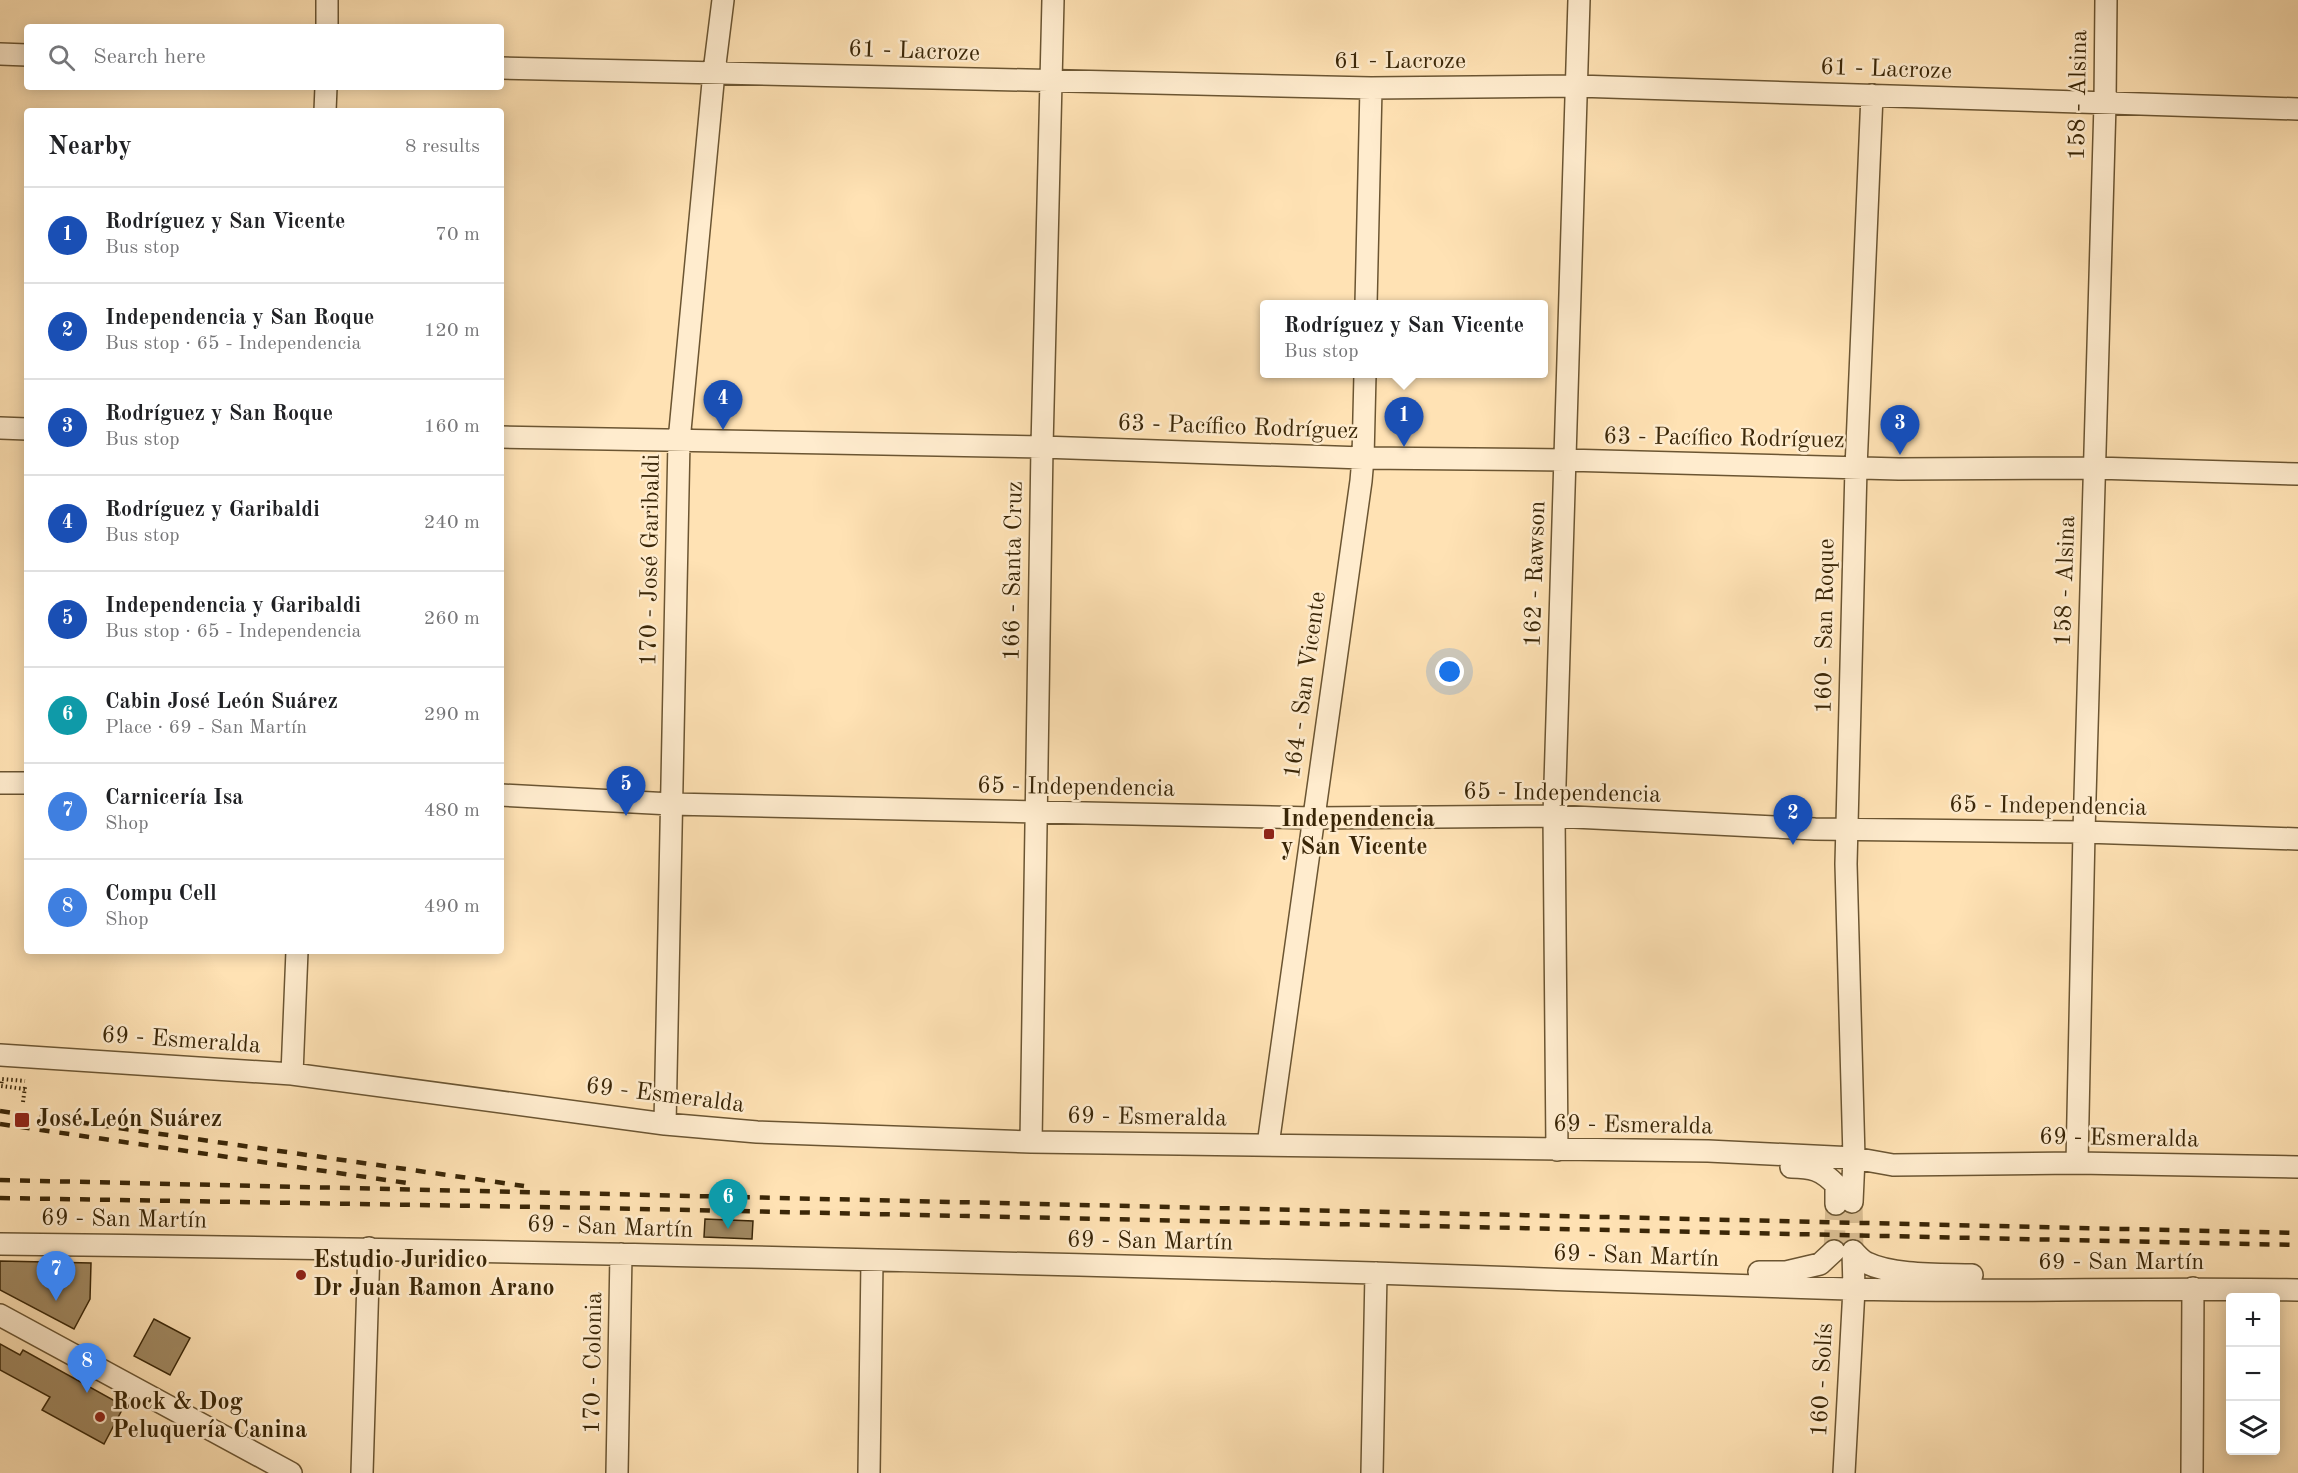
<!DOCTYPE html>
<meta charset="utf-8">
<style>
body{margin:0;font-family:"Old Standard TT",serif;background:#f2f2f2;color:#202124}
.controls{position:absolute;right:18px;bottom:18px;display:grid;overflow:hidden;border-radius:6px;box-shadow:0 3px 15px #0003}
.controls button{width:54px;height:54px;display:grid;place-items:center;padding:0;border:0;border-bottom:2px solid #e0e0e0;background:#fff;color:#202124;font:30px sans-serif}
.you{position:absolute;left:1450px;top:672px;width:21px;height:21px;margin:-15px;border:4px solid #fff;border-radius:50%;background:#1a73e8;box-shadow:0 0 0 9px #1a73e833}
.badge{display:grid;place-items:center;width:39px;height:39px;border-radius:50%;background:#8f2418;color:#fff;font-size:20px;font-weight:700}
.pin{position:absolute;translate:-50% -50px;filter:drop-shadow(0 2px 3px #0008)}
.pin::after{content:'';position:absolute;top:32px;width:21px;height:18px;background:inherit;clip-path:polygon(0 0,100% 0,50% 100%)}
.popup{position:absolute;left:1260px;top:300px;width:288px;height:78px;box-sizing:border-box;display:grid;place-content:center;border-radius:6px;background:#fff;filter:drop-shadow(0 2px 4px #0005);font-size:20px;white-space:nowrap;color:#757577}
.popup b{font-size:22px;color:#202124}
.popup::after{content:'';position:absolute;left:50%;top:100%;margin-left:-12px;border:12px solid transparent;border-top-color:#fff}
.list{margin:0;padding:0;list-style:none}
h2{display:flex;justify-content:space-between;align-items:center;height:78px;margin:0;padding:0 24px;font-size:26px}
h2 small{font-size:20px;font-weight:400;color:#757577}
.list li{display:grid;grid-template-columns:39px 1fr auto;gap:18px;align-items:center;box-sizing:border-box;height:96px;padding:0 24px;border-top:2px solid #e0e0e0}
.list b{display:block;font-size:22px;white-space:nowrap}
.list p{margin:0;font-size:20px;white-space:nowrap;color:#757577}
.list em{font-size:20px;font-style:normal;color:#757577}
.icon{flex:none;width:33px;height:33px;fill:none;stroke:currentColor;stroke-width:2;stroke-linecap:round;stroke-linejoin:round}
.map{position:relative;flex:none;width:2298px;height:1473px;overflow:hidden}
.search{position:absolute;background:#fff;box-shadow:0 3px 15px #0003;left:24px;top:24px;width:480px;height:66px;display:flex;align-items:center;gap:15px;box-sizing:border-box;padding:0 21px;border-radius:6px;color:#757577;font-size:22px}
.panel{position:absolute;background:#fff;box-shadow:0 3px 15px #0003;left:24px;top:108px;width:480px;height:846px;border-radius:6px}
.map>svg:first-child{display:block}
.building{fill:#a08861;stroke:#3a2607;stroke-width:1.5}
.lines{fill:none;stroke-linecap:round;stroke-linejoin:round}
.minor-tunnel{stroke:#d8bc91;stroke-width:21;stroke-dasharray:21 10;stroke-linecap:butt}
.minor-casing{stroke:#6b5532;stroke-width:24}
.path{stroke:#3a2607;stroke-width:4;stroke-dasharray:1.5 3;stroke-linecap:butt}
.minor{stroke:#ffecce;stroke-width:21}
.rail{stroke:#3a2607;stroke-width:4.5;stroke-dasharray:10 10;stroke-linecap:butt}
.poi-dot{fill:#8f2418;stroke:#ffecce;stroke-width:2}
.labels{text-anchor:middle;dominant-baseline:central;stroke-width:5;stroke-linejoin:round;paint-order:stroke}
.street-label{font-size:24px;fill:#3a2607;stroke:#ffecce}
.poi-label{font-size:24px;font-weight:bold;fill:#3a2607;stroke:#ffecce;text-anchor:start}
</style>
<div class="map">
<svg width="2298" height="1473" viewBox="0 0 2298 1473">
<rect width="100%" height="100%" fill="#ffe2b4"/>
<filter id="stains"><feTurbulence type="fractalNoise" baseFrequency=".00333" numOctaves="4"/><feColorMatrix values="0 0 0 0 .2 0 0 0 0 .09 0 0 0 0 .02 0 0 0 .5 -.17"/></filter>
<radialGradient id="worn" r=".72"><stop offset=".6" stop-color="#630" stop-opacity="0"/><stop offset="1" stop-color="#630" stop-opacity=".3"/></radialGradient>
<path class="building" d="M705 1219 753 1221 752 1239 704 1237Z
M0 1261 91 1263 90 1299 74 1329 0 1290Z
M154 1319 190 1338 170 1375 134 1356Z
M0 1344 20 1355 23 1350 124 1406 104 1444 42 1410 50 1397 0 1370Z"/>
<g class="lines">
<path class="minor-tunnel" d="M1852 1202 1853 1251
M1834 1251 1836 1204"/>
<g class="minor-casing">
<path id="minor" d="M327 27V0
M0 54 27 55
M501 68 1371 88 1577 86 2298 109
M325 111 326 87
M1366 304 1371 88
M0 428 27 429
M501 437 1042 447 1363 458 1565 460 1899 469 2095 468 2298 474
M0 783H27
M501 795 671 804 1313 818 1554 816 1815 829 2084 832 2298 839
M0 1055 292 1074 665 1124 757 1132 1031 1142 1708 1151 1854 1158 1893 1165 2077 1163 2298 1167
M292 1074 297 951
M665 1124 679 441 714 72 723 0
M1031 1142 1042 447 1053 0
M1268 1145 1361 481 1363 458 1365 374
M1557 1150 1554 816 1579 0
M2077 1163 2084 832 2105 104 2106 0
M1791 1167C1812 1167 1822 1170 1836 1185V1204
M1852 1202 1854 1158 1846 864 1856 468 1872 95
M0 1244C458 1249 916 1260 1374 1273 1532 1278 1690 1285 1848 1289 1998 1293 2148 1287 2298 1290
M1853 1251C1857 1255 1862 1261 1867 1263 1893 1276 1943 1274 1972 1275
M1759 1272H1786L1820 1264 1834 1251
M0 1315 291 1473
M362 1473 369 1248
M617 1473 621 1254
M869 1473 872 1261
M1372 1473 1376 1273
M1844 1473 1854 1289 1853 1251
M2192 1473 2193 1288"/>
</g>
<path class="path" d="M25 1089 1 1086 2 1079 25 1081
M23 1102 25 1087"/>
<use href="#minor" class="minor"/>
<path class="rail" d="M0 1111 524 1186
M0 1124 407 1183
M0 1180 2298 1233
M0 1198 598 1208 2298 1245"/>
</g>
<g class="poi-dot">
<rect x="1263" y="828" width="12" height="12" rx="3"/>
<rect x="14" y="1112" width="16" height="16" rx="3"/>
<circle cx="301" cy="1275" r="6"/>
<circle cx="100" cy="1417" r="6"/>
</g>
<g class="labels">
<g class="street-label">
<text transform="translate(914 52) rotate(2)">61 - Lacroze</text>
<text x="1400" y="62">61 - Lacroze</text>
<text transform="translate(1886 70) rotate(2)">61 - Lacroze</text>
<text transform="translate(2079 95) rotate(-89)">158 - Alsina</text>
<text transform="translate(1238 428) rotate(2)">63 - Pacífico Rodríguez</text>
<text transform="translate(1724 439) rotate(1)">63 - Pacífico Rodríguez</text>
<text transform="translate(651 560) rotate(-89)">170 - José Garibaldi</text>
<text transform="translate(1014 571) rotate(-89)">166 - Santa Cruz</text>
<text transform="translate(1536 574) rotate(-88)">162 - Rawson</text>
<text transform="translate(2066 581) rotate(-88)">158 - Alsina</text>
<text transform="translate(1826 626) rotate(-89)">160 - San Roque</text>
<text transform="translate(1306 685) rotate(-82)">164 - San Vicente</text>
<text transform="translate(1076 788) rotate(1)">65 - Independencia</text>
<text transform="translate(1562 794) rotate(1)">65 - Independencia</text>
<text transform="translate(2048 807) rotate(1)">65 - Independencia</text>
<text transform="translate(181 1041) rotate(4)">69 - Esmeralda</text>
<text transform="translate(665 1096) rotate(7)">69 - Esmeralda</text>
<text transform="translate(1147 1118) rotate(1)">69 - Esmeralda</text>
<text transform="translate(1633 1126) rotate(1)">69 - Esmeralda</text>
<text transform="translate(2119 1139) rotate(1)">69 - Esmeralda</text>
<text transform="translate(124 1220) rotate(1)">69 - San Martín</text>
<text transform="translate(610 1228) rotate(2)">69 - San Martín</text>
<text transform="translate(1150 1242) rotate(1)">69 - San Martín</text>
<text transform="translate(1636 1257) rotate(2)">69 - San Martín</text>
<text x="2121" y="1263">69 - San Martín</text>
<text transform="translate(594 1363) rotate(-89)">170 - Colonia</text>
<text transform="translate(1823 1380) rotate(-87)">160 - Solís</text>
</g>
<g class="poi-label">
<text x="1281" y="820">Independencia<tspan x="1281" dy="28">y San Vicente</tspan></text>
<text x="36" y="1120">José León Suárez</text>
<text x="313" y="1261">Estudio Juridico<tspan x="313" dy="28">Dr Juan Ramon Arano</tspan></text>
<text x="112" y="1403">Rock &amp; Dog<tspan x="112" dy="28">Peluquería Canina</tspan></text>
</g>
</g>
<rect width="100%" height="100%" filter="url(#stains)"/>
<rect width="100%" height="100%" fill="url(#worn)"/>
</svg>
<div class="controls">
<button>+</button>
<button>−</button>
<button><svg class="icon" aria-label="layers" viewBox="0 0 24 24"><path d="M12 4l9 5-9 5-9-5zM3 14l9 5 9-5"/></svg></button>
</div>
<div class="you"></div>
<div class="pin badge" style="left:1404px;top:447px;background:#1a4fb4">1</div>
<div class="popup"><b>Rodríguez y San Vicente</b>Bus stop</div>
<div class="pin badge" style="left:1793px;top:845px;background:#1a4fb4">2</div>
<div class="pin badge" style="left:1900px;top:455px;background:#1a4fb4">3</div>
<div class="pin badge" style="left:723px;top:430px;background:#1a4fb4">4</div>
<div class="pin badge" style="left:626px;top:816px;background:#1a4fb4">5</div>
<div class="pin badge" style="left:728px;top:1229px;background:#0f9aa8">6</div>
<div class="pin badge" style="left:56px;top:1301px;background:#3f7fe0">7</div>
<div class="pin badge" style="left:87px;top:1393px;background:#3f7fe0">8</div>
<div class="search"><svg class="icon" aria-label="search" viewBox="0 0 24 24"><circle cx="10" cy="10" r="6"/><path d="M15 15l6 6"/></svg>Search here</div>
<section class="panel">
<h2>Nearby<small>8 results</small></h2>
<ul class="list">
<li><span class="badge" style="background:#1a4fb4">1</span><div><b>Rodríguez y San Vicente</b><p>Bus stop</p></div><em>70 m</em></li>
<li><span class="badge" style="background:#1a4fb4">2</span><div><b>Independencia y San Roque</b><p>Bus stop · 65 - Independencia</p></div><em>120 m</em></li>
<li><span class="badge" style="background:#1a4fb4">3</span><div><b>Rodríguez y San Roque</b><p>Bus stop</p></div><em>160 m</em></li>
<li><span class="badge" style="background:#1a4fb4">4</span><div><b>Rodríguez y Garibaldi</b><p>Bus stop</p></div><em>240 m</em></li>
<li><span class="badge" style="background:#1a4fb4">5</span><div><b>Independencia y Garibaldi</b><p>Bus stop · 65 - Independencia</p></div><em>260 m</em></li>
<li><span class="badge" style="background:#0f9aa8">6</span><div><b>Cabin José León Suárez</b><p>Place · 69 - San Martín</p></div><em>290 m</em></li>
<li><span class="badge" style="background:#3f7fe0">7</span><div><b>Carnicería Isa</b><p>Shop</p></div><em>480 m</em></li>
<li><span class="badge" style="background:#3f7fe0">8</span><div><b>Compu Cell</b><p>Shop</p></div><em>490 m</em></li>
</ul>
</section>
</div>
